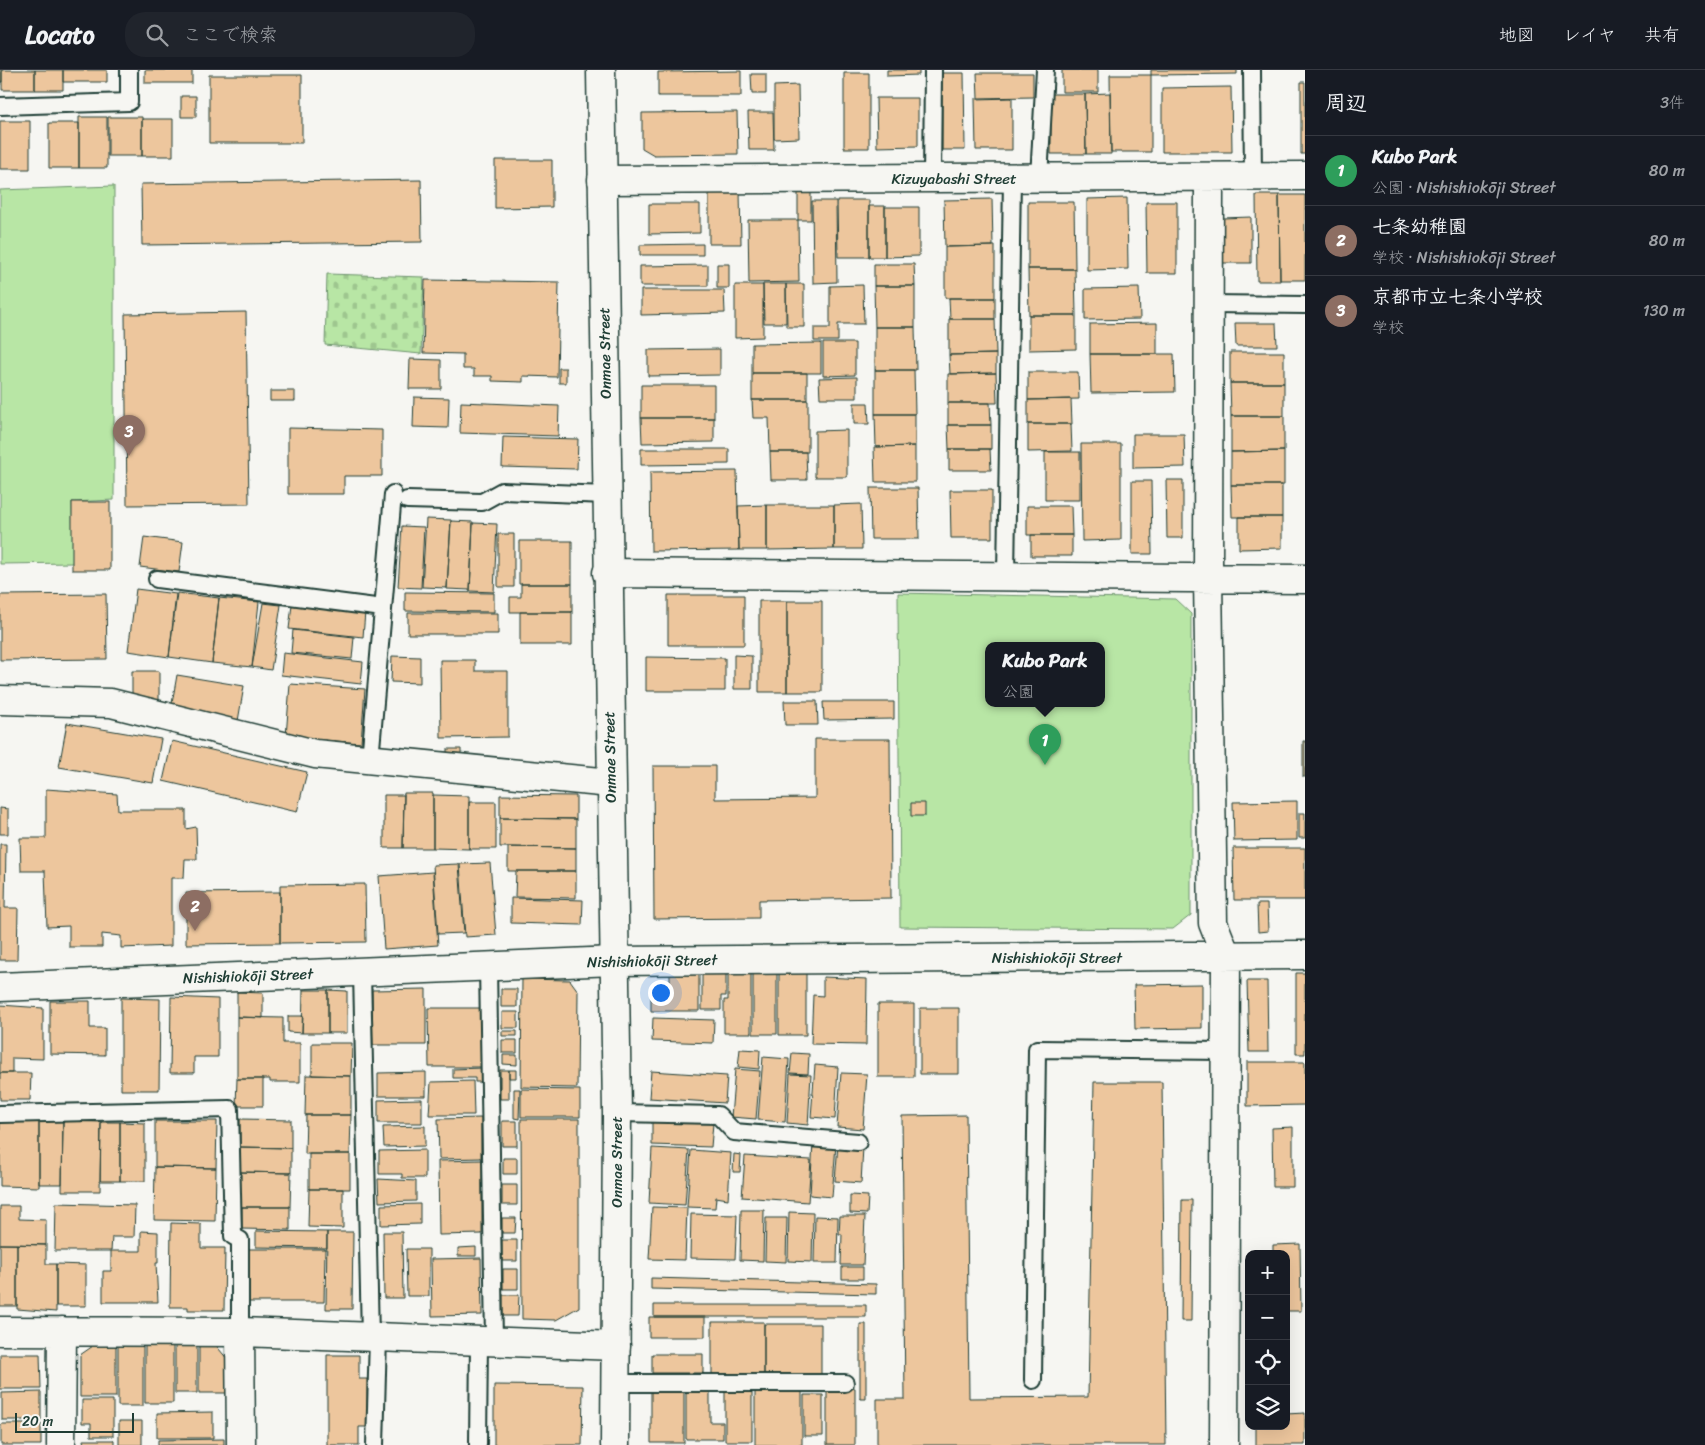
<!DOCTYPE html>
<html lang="ja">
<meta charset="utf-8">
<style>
body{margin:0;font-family:Sriracha,"Klee One",sans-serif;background:#20242c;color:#f1f3f6}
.controls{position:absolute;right:15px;bottom:15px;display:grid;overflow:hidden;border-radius:10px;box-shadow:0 5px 20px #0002}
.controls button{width:45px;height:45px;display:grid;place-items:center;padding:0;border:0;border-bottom:1px solid #363941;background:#171b24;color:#f1f3f6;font:25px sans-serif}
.scale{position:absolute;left:15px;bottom:12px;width:119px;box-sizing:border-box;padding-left:5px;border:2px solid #1f3d34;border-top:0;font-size:14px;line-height:18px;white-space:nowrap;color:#1f3d34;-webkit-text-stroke:4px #f6f6f2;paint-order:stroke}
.you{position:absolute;left:660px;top:922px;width:18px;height:18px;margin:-12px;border:4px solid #fff;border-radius:50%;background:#1a73e8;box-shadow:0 0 0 8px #1a73e833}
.badge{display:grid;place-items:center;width:32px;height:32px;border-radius:50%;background:#c8321e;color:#fff;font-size:16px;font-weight:700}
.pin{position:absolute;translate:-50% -41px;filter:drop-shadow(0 1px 2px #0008)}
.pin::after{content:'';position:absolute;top:26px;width:18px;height:15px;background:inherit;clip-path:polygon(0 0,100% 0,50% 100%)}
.popup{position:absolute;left:985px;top:572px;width:120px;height:65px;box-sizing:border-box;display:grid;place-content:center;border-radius:10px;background:#171b24;filter:drop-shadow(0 1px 4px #0005);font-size:16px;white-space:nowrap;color:#9ea1a6}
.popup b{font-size:19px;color:#f1f3f6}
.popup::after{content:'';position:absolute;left:50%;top:100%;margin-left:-10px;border:10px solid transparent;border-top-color:#171b24}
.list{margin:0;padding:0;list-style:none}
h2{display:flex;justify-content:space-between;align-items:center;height:65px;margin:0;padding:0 20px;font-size:21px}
h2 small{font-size:16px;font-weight:400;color:#9ea1a6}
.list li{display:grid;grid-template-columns:32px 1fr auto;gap:15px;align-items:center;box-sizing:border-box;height:70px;padding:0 20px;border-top:1px solid #363941}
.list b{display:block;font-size:19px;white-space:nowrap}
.list p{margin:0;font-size:16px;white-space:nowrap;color:#9ea1a6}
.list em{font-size:16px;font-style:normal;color:#9ea1a6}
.icon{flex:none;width:28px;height:28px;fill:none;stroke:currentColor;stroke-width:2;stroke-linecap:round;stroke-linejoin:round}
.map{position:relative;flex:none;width:1305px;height:1375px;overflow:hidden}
header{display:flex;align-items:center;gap:30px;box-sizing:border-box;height:70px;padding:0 25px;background:#171b24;border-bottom:1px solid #363941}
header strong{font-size:24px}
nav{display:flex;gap:28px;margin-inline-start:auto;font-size:18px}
.search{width:350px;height:45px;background:#20242c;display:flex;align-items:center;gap:12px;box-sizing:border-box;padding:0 18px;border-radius:20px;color:#9ea1a6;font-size:19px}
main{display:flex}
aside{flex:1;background:#171b24}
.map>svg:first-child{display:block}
.green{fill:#b8e6a5;stroke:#6c926c;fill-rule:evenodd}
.cemetery{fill:url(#cemetery-stones);stroke:#6c926c}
.building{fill:#edc69d;stroke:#1f3d34}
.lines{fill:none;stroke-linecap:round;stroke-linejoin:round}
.service-casing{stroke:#1f3d34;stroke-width:20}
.minor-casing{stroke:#1f3d34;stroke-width:31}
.tertiary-casing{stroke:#1f3d34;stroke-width:31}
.service{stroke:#f6f6f2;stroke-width:16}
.minor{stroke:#f6f6f2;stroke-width:28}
.tertiary{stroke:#f6f6f2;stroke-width:28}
.labels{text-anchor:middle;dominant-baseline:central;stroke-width:4;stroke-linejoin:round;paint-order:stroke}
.street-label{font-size:15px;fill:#1f3d34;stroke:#f6f6f2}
</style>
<header>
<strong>Locato</strong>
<div class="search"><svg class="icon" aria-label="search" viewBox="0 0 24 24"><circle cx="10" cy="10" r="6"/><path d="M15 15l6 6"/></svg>ここで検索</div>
<nav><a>地図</a><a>レイヤ</a><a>共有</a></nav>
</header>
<main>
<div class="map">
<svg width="1305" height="1375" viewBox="0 0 1305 1375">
<defs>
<pattern id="cemetery-stones" width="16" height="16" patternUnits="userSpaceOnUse" patternTransform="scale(1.25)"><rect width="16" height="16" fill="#b8e6a5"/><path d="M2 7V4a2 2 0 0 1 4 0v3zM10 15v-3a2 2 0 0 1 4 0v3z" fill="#9ec68f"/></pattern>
</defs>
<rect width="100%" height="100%" fill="#f6f6f2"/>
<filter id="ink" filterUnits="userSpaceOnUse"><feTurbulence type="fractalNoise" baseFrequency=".02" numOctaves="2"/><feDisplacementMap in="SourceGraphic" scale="10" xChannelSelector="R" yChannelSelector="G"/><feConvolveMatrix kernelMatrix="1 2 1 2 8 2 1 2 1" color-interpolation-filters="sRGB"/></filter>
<g filter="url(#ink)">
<path class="green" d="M114 116V430L72 432 73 493 0 494V120Z
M898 523 1175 529 1191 544V845L1173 859 900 857ZM989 576H1101V634H989Z"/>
<path class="cemetery" d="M327 204 424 207 421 284 325 275Z"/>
<path class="building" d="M0 0H2V12H0Z
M2 0H35V20H2Z
M35 0H63V20H35Z
M63 0H107V12H63Z
M145 0H192V13H145Z
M887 0H919V5L887 6Z
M1062 0H1098V22H1062Z
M1151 0H1237V4L1151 5Z
M741 1V26H658V2Z
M844 3H869V78H844Z
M942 3H964L965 80H942Z
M977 3H1033V27L978 28Z
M751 4H766V24H752Z
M209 5H302V73H209Z
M1110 5H1151V82H1111Z
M1301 12H1305V84H1301Z
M798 15 799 68 774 69V16Z
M1231 17 1232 82H1162V18Z
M1110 23 1111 84H1086L1085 24Z
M1051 24H1085L1086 84H1051Z
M181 26H196V47H181Z
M876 28H918V76L877 77Z
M1012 28V80H976L975 29Z
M737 42 738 84 654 85 642 78V43Z
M748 42H773L774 80H749Z
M79 47H107V98H79Z
M108 47H142V86H108Z
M142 49H173V86H142Z
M0 51H30V99H0Z
M49 53H79V98H49Z
M495 90H552V137L495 138Z
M421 110 422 172 142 175 141 114Z
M798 119H811V150H798Z
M709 121H740L741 174H709Z
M1256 125H1279L1280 211H1257Z
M1279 125H1305V210H1280Z
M1127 128 1128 199 1087 200V129Z
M992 129 993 176 945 177 944 130Z
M837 130H869V187H838Z
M812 131H836L837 212 813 213Z
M1028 132H1074L1075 199H1028Z
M1146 132H1177V203H1147Z
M649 134H700V163L649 164Z
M869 136H885V187H869Z
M885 137H919V186L885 187Z
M1251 147V193H1223V148Z
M748 150H798L799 212 749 213Z
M703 174V185H640V175Z
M993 176H995V228H945V177Z
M717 194H729V218H717Z
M874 194H914L915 216H874Z
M708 195V216H640V196Z
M1028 199H1075L1076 245H1029Z
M425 210 559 212 557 307 523 306V312L492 311V306H474V299H463V284L423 283Z
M763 214H786V253H764Z
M786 214H804V257H787Z
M735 215H763V267L735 268Z
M863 215 864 254H838V271H814V258H830V216Z
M874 216H915V257H875Z
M1139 218 1140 249 1085 250V219Z
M641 220H724L725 243 641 245Z
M949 228H995V249H950Z
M246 242 249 434 127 435 125 244Z
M1029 245H1076V279L1029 280Z
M949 249H995L996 284 949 285Z
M1157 253V284H1090V254Z
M1235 253H1276L1277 276H1236Z
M875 257H915L916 300H875Z
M821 273V303H752V274Z
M823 273H855V305L823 306Z
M720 279V305L648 306V280Z
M1230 282H1284V313H1230Z
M996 284V303L950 304 949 285Z
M1090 284H1174L1175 322 1091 323Z
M410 289 441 290V319H409Z
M559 298H566V313H559Z
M875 300H914L915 344H875Z
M1028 302H1078L1079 329 1028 330Z
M752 303H807V330H752Z
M996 303 997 333H948V304Z
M857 307V328H820L819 308Z
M1230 313H1284V346H1231Z
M641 315H714V348H641Z
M270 321H295V331H270Z
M414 327 449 328 448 358 413 357Z
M1071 329 1072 354H1028V330Z
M752 330H808V382H770L769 348H753Z
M461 332 559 336 558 366 460 363Z
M854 333H868L869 354H854Z
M948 333H990L991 355H948Z
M875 344H915V376L876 377Z
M1231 346H1284V381L1231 382Z
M641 348H714V372L642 373Z
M1028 354H1071L1072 381 1028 382Z
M948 355H991V379H949Z
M288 358 382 360V406H344V424H288Z
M847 360V407H815V361Z
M1133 364H1184L1185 397 1133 398Z
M503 367 578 369 577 399 502 397Z
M1081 374H1121V470L1082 471Z
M915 376V412H875L874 377Z
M641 379H729V394L641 395Z
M949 379H990L991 400H949Z
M1284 381V415H1231V382Z
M770 382H806L807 410H771Z
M1045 382H1080V430H1045Z
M737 401 739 480 651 481 650 402Z
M1166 410H1183V468H1167Z
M1132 411H1151L1152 484H1132Z
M1231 415H1282V447H1232Z
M870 418H918L919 469H871Z
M950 420H992V468H951Z
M72 432H110V500H72Z
M861 434 862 479H834V435Z
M767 435H834V479L767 480Z
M767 435V480H739L738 436Z
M1027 436H1071L1072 465H1027Z
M1239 447H1282V478L1239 479Z
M426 449 451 450 447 518 422 517Z
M451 451 473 452 470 520 447 519Z
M473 453 497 454 494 522 470 521Z
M402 456 424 457 421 518 398 517Z
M498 464H514V517H498Z
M1031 465H1072V486H1031Z
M144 467 183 472 179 502 140 497Z
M519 471H572V514H519Z
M521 514H572V542H510V527H521Z
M136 519 176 524 169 587 128 581Z
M405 522 494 523V542L405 541Z
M177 523 219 528 212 593 169 587Z
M106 524 107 589 0 590V525Z
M668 525H744V575H668Z
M219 528 259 532 252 597 212 593Z
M759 531H787V622H759Z
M787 531H822V622H787Z
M263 533 281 535 271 600 252 597Z
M292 535 365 542 363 567 289 559Z
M520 542H572V575H520Z
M408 543H498V564H408Z
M293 560 354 567 352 589 291 583Z
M283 583 363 592 361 614 281 605Z
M734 585 752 586V619H734Z
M392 586 420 587V613L391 612Z
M646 587 725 588V621H646Z
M440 590H475V601H508V667L441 668Z
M132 601H159V631H132Z
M177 605 244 616 237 657 170 645Z
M290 614 365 619 361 673 286 667Z
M784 631H817L818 655H785Z
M823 632H894V649L824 650Z
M67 653 161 669 153 713 59 697Z
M815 669H890L891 828 759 830V848L654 849 653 696H715V729L815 728Z
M172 671 307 702 297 742 163 711Z
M1303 671H1305V707H1303Z
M447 679H461V691H447Z
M46 719 117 724 118 740H186V759L196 757 197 789H185L184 808H171V876L121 878V866L102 864V877H69V856L47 857 45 801H21L20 768H46Z
M404 723H433V778H403Z
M384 725H404L403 778H384Z
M433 725 469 726V779L433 778Z
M500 725 576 726V749L500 748Z
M1297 731V770L1234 771 1233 732Z
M469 732H496V779H469Z
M911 733H925V746H911Z
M0 738 8 739V764H0Z
M1299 743H1305V768H1299Z
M500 748 576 749V778L500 777Z
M0 774H6L5 838H18L17 890H0Z
M508 777 576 778V801H508Z
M1233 778H1305V830H1234Z
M490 793 496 865 465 867 460 794Z
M459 794 464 863 438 864 433 795Z
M516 801H576V828L515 827Z
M433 802 438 875 384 879 379 806Z
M365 814 366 872 280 873V815Z
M280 822V873L186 874V823Z
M511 828 583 830 582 855 511 853Z
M1257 834H1267L1268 861 1258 862Z
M728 902H751V963H724V930H728Z
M753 902H777V964H753Z
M670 903H699V941H651V918H670Z
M779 903H806V965H779Z
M1296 903H1305V984H1296Z
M702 904H726V926H721V940H702Z
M823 907 867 909 866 975 811 974 813 925 823 926Z
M522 909 570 910 578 921 577 1018 521 1017Z
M1247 911H1267L1268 982H1249Z
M1202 914V958L1135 959 1134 915Z
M426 919V975H373L372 920Z
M501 919H517V937H501Z
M303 920H328V963H302Z
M328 920 347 921V963H328Z
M237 922 263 923V948L237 947Z
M171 927 218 929V987H194V1003H170Z
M121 928 160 929 159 1020H121Z
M50 931H90V958H105V985L50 984Z
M878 934H914V1007H878Z
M0 935 43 938V989L12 988V1003H0Z
M428 938H481L482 997H429Z
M920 938H959V1004H920Z
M502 942H518V958H502Z
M288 946H303L302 963 288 962Z
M237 947 283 948V973H300V1012H270V1009H237Z
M653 948 714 950 713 973 652 971Z
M502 961H517V966H502Z
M502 970H517V983H502Z
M312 973H352L351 1006 312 1005Z
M740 979 760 980 759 999 738 997Z
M792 983 809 984 808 1004 790 1003Z
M503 985H517V995L503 994Z
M763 987 789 989 785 1052 758 1050Z
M1247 992H1305V1035L1247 1036Z
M815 995 838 997 835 1049 811 1047Z
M481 998V1012H475V1008H453V999Z
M735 999 760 1001 756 1049 731 1047Z
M500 1000H509V1029H500Z
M509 1000H516V1008H509Z
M651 1001 727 1006 725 1033 649 1028Z
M426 1002V1026H378V1003Z
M0 1003H31L30 1030H0Z
M841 1003 867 1004 863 1059 837 1057Z
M790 1004 811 1005 808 1055 787 1053Z
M306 1005 351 1006V1045H305Z
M237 1009H263V1036H236Z
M473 1011 474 1045H429L431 1012Z
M1094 1012H1162L1166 1375H877V1329H905L902 1046 966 1045 969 1328 1088 1327Z
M514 1019H520L519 1049 514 1048Z
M521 1019 580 1020V1047H521Z
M422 1029V1053H378V1030Z
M306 1045H351L350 1084H305Z
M481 1048V1088L439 1089 438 1049Z
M240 1049 291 1050V1078L240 1077Z
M521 1049H579V1237L556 1250 522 1249Z
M652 1049 713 1053 711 1077 652 1075Z
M0 1051H39V1117L0 1116Z
M39 1051H63L62 1114H39Z
M63 1051 101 1052 100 1121H62Z
M155 1051H217L216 1098 155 1097Z
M502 1051H517V1076H502Z
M101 1052H120V1111H100Z
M120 1052 145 1053V1111H120Z
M425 1056V1076L384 1077 383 1057Z
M1293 1057V1117H1273L1272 1058Z
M813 1072 836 1074 832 1127 810 1125Z
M838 1075 863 1077 861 1113 835 1111Z
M239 1077 291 1078V1103L239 1102Z
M652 1078 689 1080 685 1135 649 1133Z
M425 1080V1108H402V1104H379V1081Z
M691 1080 731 1083 728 1129 716 1127 715 1138 687 1137Z
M309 1084H350V1119H309Z
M734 1084 741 1085 740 1102H733Z
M745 1086 811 1090 808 1132 742 1127Z
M503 1088H517V1104H503Z
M482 1090V1164L439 1165 438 1091Z
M155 1097 216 1098 215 1151 154 1150Z
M240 1102 291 1103 290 1137H240Z
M378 1109 416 1111V1131L379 1132Z
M502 1115H517V1135H502Z
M309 1119H343V1158L308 1157Z
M850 1125 868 1126 867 1144 850 1143Z
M1182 1130H1192L1191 1251H1181Z
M56 1133 135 1135 134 1167H112L111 1181H55Z
M420 1134V1154L381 1155V1135Z
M0 1136H19V1149L46 1150V1175L0 1174Z
M242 1137H290V1160L242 1159Z
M652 1137 687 1138 685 1190 649 1189Z
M741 1140H764L763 1191 740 1190Z
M789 1142 813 1143 812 1192 788 1191Z
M691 1144 737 1145 735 1189 690 1188Z
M815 1146 838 1147 837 1193H814Z
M840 1146H865L863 1195H841L842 1164H839Z
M502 1148H516L515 1163H502Z
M766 1148H787L786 1192 765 1191Z
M171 1153 201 1154V1178H225L224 1240H188V1237H170Z
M141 1161 158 1162V1193H156L158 1232H103V1201H111V1181H141Z
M256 1161 327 1162V1178L256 1177Z
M327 1162H353L352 1239H326Z
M383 1162H402L403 1228H384Z
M502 1170H517V1191H502Z
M0 1174H17V1236H0Z
M17 1174 46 1175V1194H56V1242L17 1239Z
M1300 1174 1301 1241H1286V1184H1273V1175Z
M476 1177V1186H458V1178Z
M247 1179H325L324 1232H247Z
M406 1179H429V1226H407Z
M481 1188 482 1245 432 1246 431 1189Z
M56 1194 86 1195V1236H56Z
M842 1197H863V1209H842Z
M503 1199H518V1219H503Z
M651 1208 876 1214V1224L651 1219Z
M503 1225H519L518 1246H503Z
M654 1235H866V1247H654Z
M649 1247H705V1267H649Z
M712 1252H764V1304H712Z
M764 1254H821V1304H764Z
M860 1254H866V1329H860Z
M199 1273H214L228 1290V1323H199Z
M175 1274H197V1323H175Z
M145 1275H173V1333H145Z
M93 1276H116V1327H80V1285Z
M118 1276H143V1336H118Z
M0 1284H40L41 1319H0Z
M652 1284H703V1303H652Z
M327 1285H359V1309H367V1357H359V1375H327Z
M494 1315 583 1316 582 1375H494Z
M827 1318H855V1375H827Z
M651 1320H684V1373H651Z
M686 1321H710V1352H723V1369H686Z
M725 1321H752V1371H725Z
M41 1322V1350H2V1323Z
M755 1322H802V1375H755Z
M804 1325H823V1366H804Z
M82 1330H113V1366H91V1353H82Z
M213 1342V1368H157V1343Z
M1305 1343V1375H1256V1356H1286V1344Z
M119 1351H142V1375H119Z
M1 1354H41V1375H1Z
M224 1369V1375H158V1370Z
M83 1370H114V1375H84Z"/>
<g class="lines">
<g class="service-casing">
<path id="service" d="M1252 0 1253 107
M0 36 129 32V0
M1039 108 1045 0
M932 109 933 0
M1209 234 1305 235
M407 430 482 432 502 421 607 425
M1006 506 1012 108
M157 509 383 538
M370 690 393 424
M488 896 494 1271
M362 902 370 1267
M617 1043 718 1045 734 1062 858 1072
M0 1044 230 1039 233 1166 240 1170V1262
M1033 1310 1037 979 1225 981
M616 1313H845
M375 1375 378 1267
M478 1375 479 1270"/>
</g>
<g class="minor-casing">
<path id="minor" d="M1209 108 1208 508 1213 853 1226 886 1224 1375
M602 110 1305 106
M607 503 1305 509
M0 630 111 633 315 684 611 713
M0 917 614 891 1305 885
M0 1261 240 1262 616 1276
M240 1262 241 1375
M61 1375 62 1261"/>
</g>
<g class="tertiary-casing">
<path id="tertiary" d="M601 0 617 1043 615 1375"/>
</g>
<use href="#service" class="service"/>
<use href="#minor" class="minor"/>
<use href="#tertiary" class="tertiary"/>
</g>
</g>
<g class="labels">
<g class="street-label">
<text x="954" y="109">Kizuyabashi Street</text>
<text transform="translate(605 283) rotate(-91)">Onmae Street</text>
<text transform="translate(610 687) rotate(-91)">Onmae Street</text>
<text x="1057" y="888">Nishishiokōji Street</text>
<text transform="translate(652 891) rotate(-1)">Nishishiokōji Street</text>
<text transform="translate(248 906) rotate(-2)">Nishishiokōji Street</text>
<text transform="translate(617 1092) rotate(-90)">Onmae Street</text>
</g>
</g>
</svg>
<div class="controls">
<button>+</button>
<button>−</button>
<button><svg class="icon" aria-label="locate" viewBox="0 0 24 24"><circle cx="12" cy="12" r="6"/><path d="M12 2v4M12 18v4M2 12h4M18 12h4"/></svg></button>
<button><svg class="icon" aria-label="layers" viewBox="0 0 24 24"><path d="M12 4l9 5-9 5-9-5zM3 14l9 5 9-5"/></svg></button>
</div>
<div class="scale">20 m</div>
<div class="you"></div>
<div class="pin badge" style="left:1045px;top:695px;background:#2e9e5b">1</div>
<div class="popup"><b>Kubo Park</b>公園</div>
<div class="pin badge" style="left:195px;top:861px;background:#8d6e63">2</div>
<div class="pin badge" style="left:129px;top:386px;background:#8d6e63">3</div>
</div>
<aside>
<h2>周辺<small>3件</small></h2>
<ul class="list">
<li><span class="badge" style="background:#2e9e5b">1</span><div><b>Kubo Park</b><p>公園 · Nishishiokōji Street</p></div><em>80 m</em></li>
<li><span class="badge" style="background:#8d6e63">2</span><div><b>七条幼稚園</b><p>学校 · Nishishiokōji Street</p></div><em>80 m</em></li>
<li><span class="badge" style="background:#8d6e63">3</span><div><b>京都市立七条小学校</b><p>学校</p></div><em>130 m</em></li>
</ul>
</aside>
</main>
